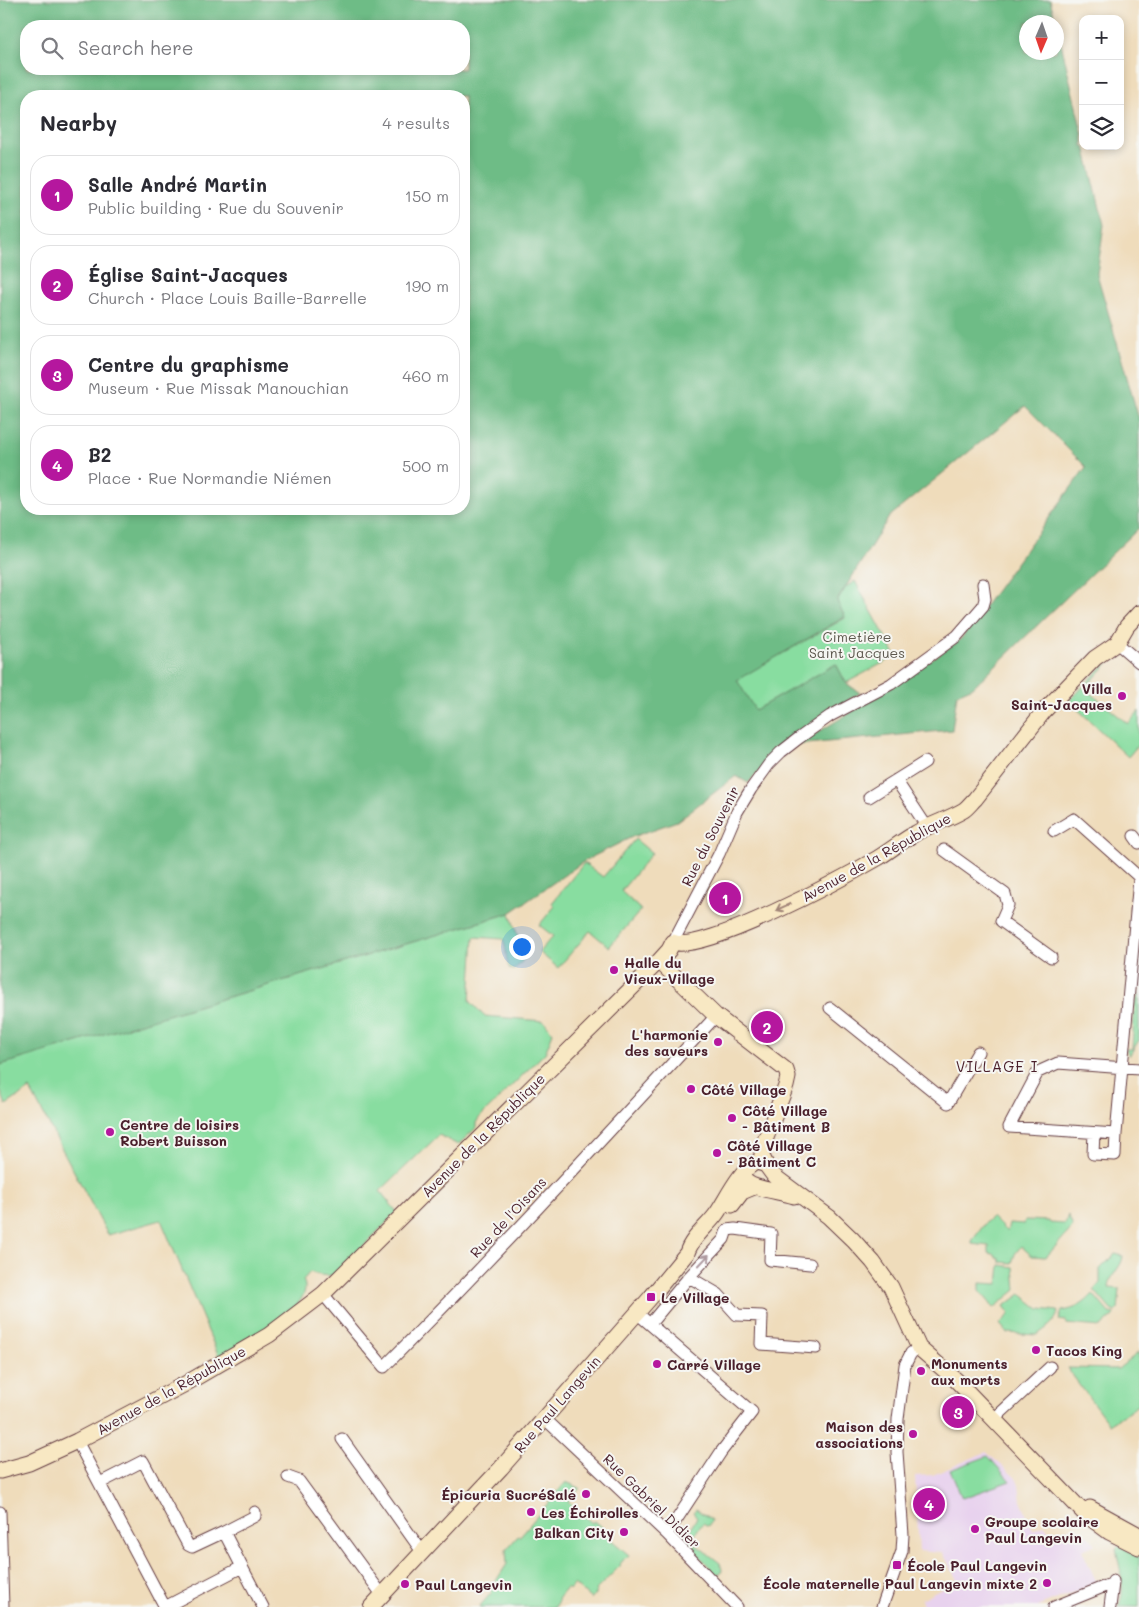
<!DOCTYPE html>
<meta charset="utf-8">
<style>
body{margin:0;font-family:Mali,sans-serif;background:#f7f7f7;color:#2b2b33}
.controls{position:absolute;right:15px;top:15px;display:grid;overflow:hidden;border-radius:10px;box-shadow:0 2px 8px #0003}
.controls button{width:45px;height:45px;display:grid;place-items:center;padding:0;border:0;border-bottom:1px solid #e1e1e2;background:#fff;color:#2b2b33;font:25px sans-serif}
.compass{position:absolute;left:1019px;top:15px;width:45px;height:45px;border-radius:50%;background:#fff;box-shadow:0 2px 8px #0003;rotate:182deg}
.you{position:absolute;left:521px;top:946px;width:18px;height:18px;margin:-12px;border:4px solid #fff;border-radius:50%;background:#1a73e8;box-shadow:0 0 0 8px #1a73e833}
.badge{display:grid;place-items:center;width:32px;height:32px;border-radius:50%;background:#b5179e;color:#fff;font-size:16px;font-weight:700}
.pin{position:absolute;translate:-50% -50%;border:2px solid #fff;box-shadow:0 1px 5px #0006}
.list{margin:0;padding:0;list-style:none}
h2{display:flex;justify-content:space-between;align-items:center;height:65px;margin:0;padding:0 20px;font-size:21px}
h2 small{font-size:16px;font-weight:400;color:#7c7c81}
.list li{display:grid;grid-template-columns:32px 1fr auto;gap:15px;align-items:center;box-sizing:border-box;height:80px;margin:0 10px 10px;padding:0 10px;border:1px solid #e1e1e2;border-radius:20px}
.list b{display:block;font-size:19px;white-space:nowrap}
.list p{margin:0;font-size:16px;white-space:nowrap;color:#7c7c81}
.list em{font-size:16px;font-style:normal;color:#7c7c81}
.icon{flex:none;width:28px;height:28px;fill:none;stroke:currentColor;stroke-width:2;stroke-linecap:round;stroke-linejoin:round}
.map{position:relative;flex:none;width:1139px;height:1607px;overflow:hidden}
.search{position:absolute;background:#fff;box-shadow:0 2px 8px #0003;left:20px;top:20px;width:450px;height:55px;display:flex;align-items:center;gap:12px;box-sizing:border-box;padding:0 18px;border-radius:20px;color:#7c7c81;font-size:19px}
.panel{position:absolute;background:#fff;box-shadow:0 2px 8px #0003;left:20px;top:90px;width:450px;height:425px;border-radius:20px}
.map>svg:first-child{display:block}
.built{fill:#e8d2ee}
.green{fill:#88dda0;stroke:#697e66}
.forest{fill:#6ebc86;stroke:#5c6e58;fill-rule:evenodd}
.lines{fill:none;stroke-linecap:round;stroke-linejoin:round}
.street-casing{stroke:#633b41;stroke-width:13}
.secondary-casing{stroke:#633b41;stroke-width:17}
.street{stroke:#fff;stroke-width:11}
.secondary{stroke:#f8e8c3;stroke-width:15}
.oneway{stroke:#a18477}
.oneway2{stroke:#ae9aa0}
.poi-dot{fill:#b5179e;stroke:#f6f6f2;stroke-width:2}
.labels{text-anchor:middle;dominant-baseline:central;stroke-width:4;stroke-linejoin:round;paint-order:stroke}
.park-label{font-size:14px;fill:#5d584e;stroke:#f6f6f2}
.poi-label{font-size:14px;font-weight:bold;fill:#4a1f2b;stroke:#f6f6f2;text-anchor:start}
.street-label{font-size:14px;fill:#4a1f2b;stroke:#f6f6f2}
.neighbourhood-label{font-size:15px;letter-spacing:1px;fill:#4a1f2b;stroke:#f6f6f2}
</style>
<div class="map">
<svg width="1139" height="1607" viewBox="0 0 1139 1607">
<rect width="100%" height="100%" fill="#f6f6f2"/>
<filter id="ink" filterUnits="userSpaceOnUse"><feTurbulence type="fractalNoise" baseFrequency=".02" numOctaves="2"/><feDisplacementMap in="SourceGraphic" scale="10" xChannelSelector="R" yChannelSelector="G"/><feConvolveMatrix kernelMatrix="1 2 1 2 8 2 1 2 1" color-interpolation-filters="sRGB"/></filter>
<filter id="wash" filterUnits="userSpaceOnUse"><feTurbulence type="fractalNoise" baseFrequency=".0096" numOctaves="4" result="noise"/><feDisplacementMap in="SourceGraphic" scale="20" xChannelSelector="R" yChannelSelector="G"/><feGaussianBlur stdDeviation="1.12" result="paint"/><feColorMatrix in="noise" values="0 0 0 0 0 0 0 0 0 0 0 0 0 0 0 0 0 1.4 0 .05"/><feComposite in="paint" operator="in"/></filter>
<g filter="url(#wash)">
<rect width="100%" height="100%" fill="#efdcbb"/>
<path class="built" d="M986 1452 1015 1477 1019 1484 1021 1501 1033 1530 1044 1525 1052 1534 1077 1526 1096 1544 1082 1550 1097 1583 1037 1607H923L921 1599 957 1580 943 1553 919 1551 915 1476 933 1475Z"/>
<path class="green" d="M855 581 896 656 846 683 836 664 755 710 736 680 845 618 837 602 846 587Z
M1113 658 1085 688 1128 724 1139 711V744L1128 757 1069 701 1105 664Z
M635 839 652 853 621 891 641 910 609 947 590 931 558 968 539 952 553 936 539 925 555 906 552 903 584 863 603 877Z
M510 913 525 958 514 970 510 969C505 960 507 949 503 939L474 937 470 1001 484 1016 544 1021 553 1033 545 1053 479 1118 476 1123V1128L458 1145 439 1135 380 1191 397 1212 335 1275C325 1276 319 1276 310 1272L303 1280C319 1307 237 1347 219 1357L161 1220 108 1235 30 1089 6 1105 0 1090V1065Z
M1139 994V1040L1129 1056 1126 1049H1132L1135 1003Z
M1068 1215 1073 1227 1046 1257 1032 1256 1021 1246 1015 1254 1012 1263 1000 1262V1258L996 1257V1255L989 1253V1246L972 1244V1241L986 1222 992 1217 1007 1232 1009 1223 1024 1224 1025 1220 1049 1221 1050 1223 1065 1224Z
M1115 1254 1123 1256C1122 1268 1109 1275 1109 1288L1120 1289 1118 1310 1115 1312 1111 1310 1094 1290 1100 1283V1269Z
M1000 1265 1014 1267 1016 1290 994 1308 980 1291V1283L998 1284Z
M1021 1294 1040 1309 1058 1311C1057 1322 1045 1329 1037 1335L1007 1333 1000 1324 1010 1314 1004 1306Z
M1093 1294 1109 1313 1115 1314 1101 1327 1066 1324V1321L1059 1320 1062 1311C1076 1309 1084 1304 1093 1294Z
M1139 1352V1405L1109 1424 1067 1368 1118 1369Z
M988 1456 1010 1481 962 1498 950 1470Z
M566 1482 580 1488 568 1501 592 1523 595 1521 611 1535 609 1538 629 1555 627 1558 626 1557 620 1564 621 1565 596 1590 597 1591 591 1599 574 1584 569 1590 567 1588 558 1599 559 1601 555 1607H479L492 1592 490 1590 507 1564 506 1550 518 1536H520Z
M696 1509 712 1520 708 1526 703 1523 690 1540 720 1563 722 1570 721 1573 716 1574 685 1540 679 1531 682 1530 687 1535 697 1517 693 1512Z
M1120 1545 1139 1557V1607H1118C1127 1591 1119 1566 1116 1548Z"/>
<path class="forest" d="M0 0H1050L1056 22H1026V52H1056L1057 26 1083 136V146H1085L1104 225 1097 274 1139 419V528L973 687 957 694 952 730 797 745 866 703 960 640 1086 467 1025 406 889 517 837 601 845 617 737 680 755 710 836 664 846 683 860 693 817 720 793 738 748 783 736 776 677 821 632 837 586 860 510 913 0 1065ZM26 26H464V69H26ZM26 96H464V509H26Z"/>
</g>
<g filter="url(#ink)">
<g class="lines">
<g class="street-casing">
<path id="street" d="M1117 643 1139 662
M896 780 927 827
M869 797 925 762
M1054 831 1074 819 1139 877
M1134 836 1139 843
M944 850 1005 894 1008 905 1001 921 1051 957
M1139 879 1116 1134 1009 1127 1038 1072 1058 1063 1139 1069
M673 942 719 854 737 812 751 789 769 764 781 752 799 738 830 716 891 684 957 636 983 606 985 599 983 584
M830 1008 948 1103 978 1052
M1094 1133 1093 1154 1115 1155 1116 1134
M727 1230 735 1229 771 1234 770 1260 810 1264
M689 1277 718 1294 737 1315 762 1316 761 1344 816 1348
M323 1294 384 1367C498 1253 607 1134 716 1016
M637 1313 752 1412 721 1452 667 1534
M650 1324 689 1277 724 1239 727 1230
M544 1418 667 1534 737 1607
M994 1419 1050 1367
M342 1439 423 1553
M77 1441 165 1607 242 1567 224 1532 192 1547 188 1545 143 1461 100 1483
M288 1477 299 1481 383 1596
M0 1512 3 1607
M224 1532 255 1516V1512
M242 1567 263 1607
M882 1607 902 1551 903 1535 897 1452 898 1419 905 1365 911 1353 919 1348
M1054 1607 1113 1583V1581
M1110 1607 1113 1583"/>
</g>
<g class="secondary-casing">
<path id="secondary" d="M659 961 716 1016 786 1070 788 1077 786 1086 762 1148V1156L766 1165
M747 1182C754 1189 783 1192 794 1196
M732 1205 742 1192 754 1187
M0 1471 29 1463 77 1441 185 1384 269 1335 323 1294 659 961 669 950 673 942C702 955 847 876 878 858 891 850 903 840 916 833 931 824 949 819 964 810 968 807 971 803 975 799L1044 711 1095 658 1117 643 1127 626 1139 613
M1090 1508 1139 1535
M371 1607 501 1468 651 1297 687 1253C691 1238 708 1226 717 1213 726 1200 742 1166 757 1162L766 1165 774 1176 829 1217 853 1240 873 1262 891 1287 919 1348 956 1380 1086 1515 1109 1532 1139 1547"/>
</g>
<use href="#street" class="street"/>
<use href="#secondary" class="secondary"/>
</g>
<defs><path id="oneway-shaft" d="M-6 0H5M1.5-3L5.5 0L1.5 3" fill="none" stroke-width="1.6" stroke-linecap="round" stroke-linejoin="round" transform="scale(1.25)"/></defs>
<use class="oneway" href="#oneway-shaft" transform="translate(783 907) rotate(155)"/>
<use class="oneway2" href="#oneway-shaft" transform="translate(704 1260) rotate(-47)"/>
</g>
<g class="poi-dot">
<circle cx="1122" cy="696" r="5"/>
<circle cx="614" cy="970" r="5"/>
<circle cx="718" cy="1042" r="5"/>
<circle cx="691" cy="1089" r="5"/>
<circle cx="732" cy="1118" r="5"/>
<circle cx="110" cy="1132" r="5"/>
<circle cx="717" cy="1153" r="5"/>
<rect x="646" y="1292" width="10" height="10" rx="2.5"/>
<circle cx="1036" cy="1350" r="5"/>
<circle cx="657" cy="1364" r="5"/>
<circle cx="921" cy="1371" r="5"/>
<circle cx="913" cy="1434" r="5"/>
<circle cx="586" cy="1494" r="5"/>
<circle cx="531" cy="1512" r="5"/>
<circle cx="975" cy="1529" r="5"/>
<circle cx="624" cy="1532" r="5"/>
<rect x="892" y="1560" width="10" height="10" rx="2.5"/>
<circle cx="1047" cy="1583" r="5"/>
<circle cx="405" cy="1584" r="5"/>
</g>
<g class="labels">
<g class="park-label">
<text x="857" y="636">Cimetière<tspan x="857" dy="16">Saint Jacques</tspan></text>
</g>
<g class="poi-label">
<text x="1112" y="688" text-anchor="end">Villa<tspan x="1112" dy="16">Saint-Jacques</tspan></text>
<text x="624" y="962">Halle du<tspan x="624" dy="16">Vieux-Village</tspan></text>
<text x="708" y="1034" text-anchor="end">L'harmonie<tspan x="708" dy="16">des saveurs</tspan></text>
<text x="701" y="1089">Côté Village</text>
<text x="742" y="1110">Côté Village<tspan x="742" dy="16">- Bâtiment B</tspan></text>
<text x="120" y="1124">Centre de loisirs<tspan x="120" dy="16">Robert Buisson</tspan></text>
<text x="727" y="1145">Côté Village<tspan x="727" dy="16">- Bâtiment C</tspan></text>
<text x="661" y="1297">Le Village</text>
<text x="1046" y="1350">Tacos King</text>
<text x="931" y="1363">Monuments<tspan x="931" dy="16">aux morts</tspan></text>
<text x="667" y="1364">Carré Village</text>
<text x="903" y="1426" text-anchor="end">Maison des<tspan x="903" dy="16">associations</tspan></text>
<text x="576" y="1494" text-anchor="end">Épicuria SucréSalé</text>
<text x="541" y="1512">Les Échirolles</text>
<text x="985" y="1521">Groupe scolaire<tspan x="985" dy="16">Paul Langevin</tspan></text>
<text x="614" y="1532" text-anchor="end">Balkan City</text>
<text x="907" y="1565">École Paul Langevin</text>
<text x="1037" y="1583" text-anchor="end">École maternelle Paul Langevin mixte 2</text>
<text x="415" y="1584">Paul Langevin</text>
</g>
<g class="street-label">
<text transform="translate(710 836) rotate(-63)">Rue du Souvenir</text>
<text transform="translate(876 857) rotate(-29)">Avenue de la République</text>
<text transform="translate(483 1135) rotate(-45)">Avenue de la République</text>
<text transform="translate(508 1217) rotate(-47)">Rue de l'Oisans</text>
<text transform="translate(171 1390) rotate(-29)">Avenue de la République</text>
<text transform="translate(557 1404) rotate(-49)">Rue Paul Langevin</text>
<text transform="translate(652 1501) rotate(44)">Rue Gabriel Didier</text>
</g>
<g class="neighbourhood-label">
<text x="997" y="1066">VILLAGE I</text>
</g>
</g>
</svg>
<div class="controls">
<button>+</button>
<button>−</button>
<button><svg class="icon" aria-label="layers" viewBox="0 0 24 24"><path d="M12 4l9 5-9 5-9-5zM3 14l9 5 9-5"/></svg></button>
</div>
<svg class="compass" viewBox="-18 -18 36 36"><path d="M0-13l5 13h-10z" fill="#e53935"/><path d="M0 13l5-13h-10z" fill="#7c7c81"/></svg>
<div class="you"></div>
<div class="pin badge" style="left:725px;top:898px">1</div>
<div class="pin badge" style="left:767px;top:1027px">2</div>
<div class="pin badge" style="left:958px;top:1412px">3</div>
<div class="pin badge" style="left:929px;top:1504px">4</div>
<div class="search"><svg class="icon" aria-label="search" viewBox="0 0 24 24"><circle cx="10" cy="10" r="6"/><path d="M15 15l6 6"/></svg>Search here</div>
<section class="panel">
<h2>Nearby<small>4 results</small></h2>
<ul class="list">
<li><span class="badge">1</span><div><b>Salle André Martin</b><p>Public building · Rue du Souvenir</p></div><em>150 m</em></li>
<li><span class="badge">2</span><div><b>Église Saint-Jacques</b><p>Church · Place Louis Baille-Barrelle</p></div><em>190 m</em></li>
<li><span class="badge">3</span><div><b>Centre du graphisme</b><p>Museum · Rue Missak Manouchian</p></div><em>460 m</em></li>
<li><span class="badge">4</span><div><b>B2</b><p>Place · Rue Normandie Niémen</p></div><em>500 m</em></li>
</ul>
</section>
</div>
